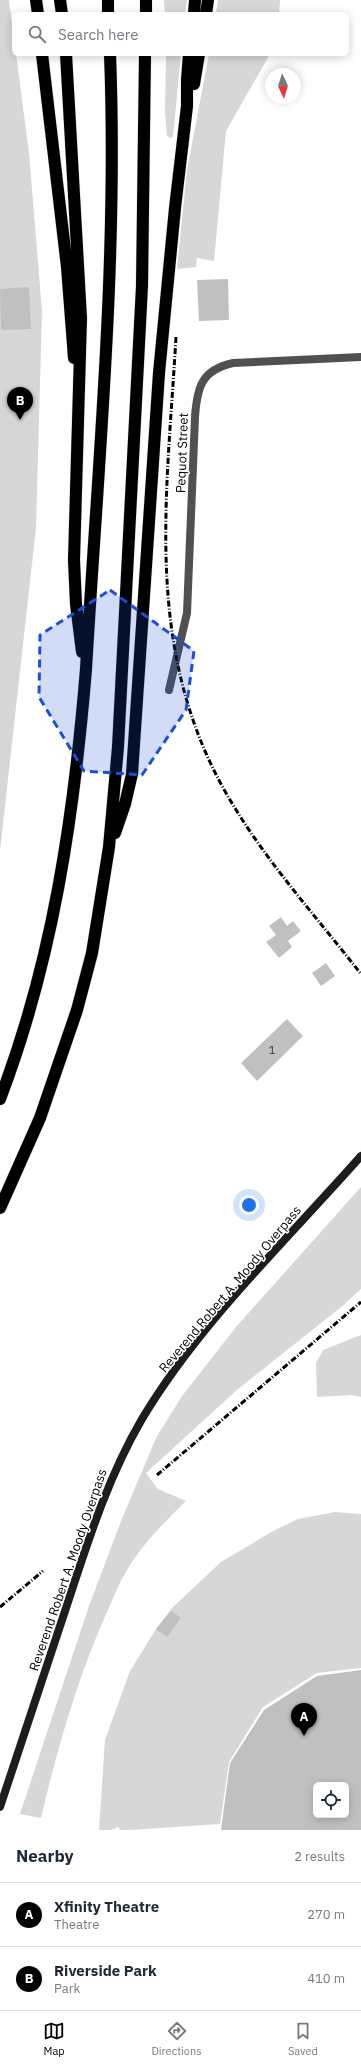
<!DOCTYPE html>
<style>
body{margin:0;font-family:"IBM Plex Sans",sans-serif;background:#f2f2f3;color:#1f2937}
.controls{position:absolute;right:12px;bottom:12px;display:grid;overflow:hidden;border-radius:6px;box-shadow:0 2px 10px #0003}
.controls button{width:36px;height:36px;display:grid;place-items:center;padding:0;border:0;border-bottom:1px solid #e0e1e3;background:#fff;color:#1f2937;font:20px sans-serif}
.compass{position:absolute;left:265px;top:68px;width:36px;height:36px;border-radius:50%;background:#fff;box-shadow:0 2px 10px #0003;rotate:176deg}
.you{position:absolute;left:249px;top:1205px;width:14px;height:14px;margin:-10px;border:3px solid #fff;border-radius:50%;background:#1a73e8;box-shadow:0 0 0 6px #1a73e833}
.badge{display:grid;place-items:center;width:26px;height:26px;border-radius:50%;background:#000;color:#fff;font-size:13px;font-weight:700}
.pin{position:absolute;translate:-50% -33px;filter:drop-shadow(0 1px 2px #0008)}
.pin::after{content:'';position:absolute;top:21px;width:14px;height:12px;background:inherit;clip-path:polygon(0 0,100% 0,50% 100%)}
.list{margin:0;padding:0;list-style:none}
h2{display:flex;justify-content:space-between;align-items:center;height:52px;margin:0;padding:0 16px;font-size:17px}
h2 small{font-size:13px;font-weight:400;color:#747a83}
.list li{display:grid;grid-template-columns:26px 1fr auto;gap:12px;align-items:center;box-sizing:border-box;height:64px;padding:0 16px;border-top:1px solid #e0e1e3}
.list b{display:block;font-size:15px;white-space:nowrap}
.list p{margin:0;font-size:13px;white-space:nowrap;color:#747a83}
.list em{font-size:13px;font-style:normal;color:#747a83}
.icon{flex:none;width:22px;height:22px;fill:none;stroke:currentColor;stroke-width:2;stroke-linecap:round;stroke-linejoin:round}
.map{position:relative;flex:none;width:361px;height:1830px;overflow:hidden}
.search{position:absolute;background:#fff;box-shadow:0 2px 10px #0003;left:12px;right:12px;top:12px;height:44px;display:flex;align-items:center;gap:10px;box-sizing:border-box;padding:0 14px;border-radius:6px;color:#747a83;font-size:15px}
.sheet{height:180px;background:#fff}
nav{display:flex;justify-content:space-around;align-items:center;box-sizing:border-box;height:56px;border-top:1px solid #e0e1e3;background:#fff;font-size:11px;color:#747a83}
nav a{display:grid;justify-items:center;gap:2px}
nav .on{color:#000}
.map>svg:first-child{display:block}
.green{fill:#d7d7d7}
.building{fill:#c0c0c0;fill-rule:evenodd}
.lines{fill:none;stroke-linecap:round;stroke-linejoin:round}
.motorway-casing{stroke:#dbdbdb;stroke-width:13}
.minor{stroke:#505050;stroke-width:8}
.secondary{stroke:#1d1d1d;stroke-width:8}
.motorway{stroke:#000;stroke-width:12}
.rail{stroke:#000;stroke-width:3;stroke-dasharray:6 2 1 2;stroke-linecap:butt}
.marked{fill:#1d4ed8;fill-opacity:0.2;stroke:#1d4ed8;stroke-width:3;stroke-dasharray:8 5;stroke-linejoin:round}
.labels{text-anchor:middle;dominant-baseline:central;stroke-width:3;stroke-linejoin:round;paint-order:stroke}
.number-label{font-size:11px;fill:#303030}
.street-label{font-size:13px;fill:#000;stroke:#fff}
</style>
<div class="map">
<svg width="361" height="1830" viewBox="0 0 361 1830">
<rect width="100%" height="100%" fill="#fff"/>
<path class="green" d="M0 0H9L14 38V54H16L29 153 42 311 36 528 0 851Z
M164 0H187L185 14H165Z
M218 0H280L279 14H216Z
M166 54H181L173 137 170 138 167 136 165 113Z
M209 54H270L226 131 214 261 197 258 196 267 177 269 187 170Z
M361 1187V1289L340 1308 238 1389 146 1473 158 1489 186 1501C168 1519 149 1537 134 1559 121 1577 113 1599 104 1619 76 1683 57 1750 41 1818L20 1814 89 1606 121 1521 156 1438 182 1396 236 1327Z
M361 1335V1397L352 1395 317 1397 316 1363 323 1350Z
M335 1512 361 1514V1668L317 1673 263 1707 229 1762 220 1824 130 1830H121L118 1827 111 1830H99L105 1740 130 1671 156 1629 172 1608 221 1562 273 1531 298 1519Z"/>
<path class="building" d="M228 279 229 320 199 321 197 280Z
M29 287 31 329 1 330 0 289Z
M281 917 287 926 293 921 301 931 288 941 292 947 279 958 266 942 276 935 269 926Z
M326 963 335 976 321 986 312 973Z
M287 1019 303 1036 257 1081 241 1063Z
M171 1611 181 1618 167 1637 156 1629Z
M361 1670V1830H221L230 1763 264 1710 317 1676ZM316 1785H346V1815H316Z"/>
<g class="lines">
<g class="motorway-casing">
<path id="motorway" d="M36 0 38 14
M60 0 62 14
M108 0V14
M146 14V0
M194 14 195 0
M206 14 208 0
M42 54 67 267 74 358
M66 54 81 318 74 560 76 604 82 652
M194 84 199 54
M115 833 125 804 132 774 159 373 175 208 187 106V80L189 54
M0 1099C53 960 74 816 86 669 98 464 118 259 110 54
M0 1208 40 1118 77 1010 92 953 109 847 118 747 142 286 145 54"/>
</g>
<path class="minor" d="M169 690 187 613 195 417C197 388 201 370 233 363L361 357"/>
<path class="secondary" d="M0 1807C22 1740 45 1672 67 1605 88 1541 108 1477 142 1419 200 1322 287 1240 361 1156"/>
<use href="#motorway" class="motorway"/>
<path class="rail" d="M176 337C167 497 143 647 226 793 263 858 315 915 361 974
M157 1475 361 1302
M0 1607 43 1571"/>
</g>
<path class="marked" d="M110 590 194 651 186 710 142 775 84 771 39 697 40 635Z"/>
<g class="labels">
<g class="number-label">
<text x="272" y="1050">1</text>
</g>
<g class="street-label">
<text transform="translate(182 453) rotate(-88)">Pequot Street</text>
<text transform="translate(230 1289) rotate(-50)">Reverend Robert A. Moody Overpass</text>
<text transform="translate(68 1570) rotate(-71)">Reverend Robert A. Moody Overpass</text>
</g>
</g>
</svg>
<div class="controls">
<button><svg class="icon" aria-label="locate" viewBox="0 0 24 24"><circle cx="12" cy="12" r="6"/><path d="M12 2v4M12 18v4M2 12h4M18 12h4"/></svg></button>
</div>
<svg class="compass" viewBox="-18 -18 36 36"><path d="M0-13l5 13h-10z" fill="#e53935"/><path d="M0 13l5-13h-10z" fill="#747a83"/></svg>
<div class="you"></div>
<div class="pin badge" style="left:304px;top:1736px">A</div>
<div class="pin badge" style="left:20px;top:420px">B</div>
<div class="search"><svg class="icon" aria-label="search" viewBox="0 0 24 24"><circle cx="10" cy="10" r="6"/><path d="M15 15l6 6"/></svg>Search here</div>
</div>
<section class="sheet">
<h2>Nearby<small>2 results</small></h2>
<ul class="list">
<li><span class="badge">A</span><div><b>Xfinity Theatre</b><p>Theatre</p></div><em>270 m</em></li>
<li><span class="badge">B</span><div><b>Riverside Park</b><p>Park</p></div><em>410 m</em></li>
</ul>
</section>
<nav>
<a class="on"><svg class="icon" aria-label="map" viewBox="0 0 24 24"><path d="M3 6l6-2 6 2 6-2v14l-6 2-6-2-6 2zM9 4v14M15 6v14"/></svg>Map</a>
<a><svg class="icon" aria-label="directions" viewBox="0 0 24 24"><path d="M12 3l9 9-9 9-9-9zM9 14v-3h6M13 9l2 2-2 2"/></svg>Directions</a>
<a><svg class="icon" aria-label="saved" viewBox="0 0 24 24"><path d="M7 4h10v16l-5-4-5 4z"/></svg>Saved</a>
</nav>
